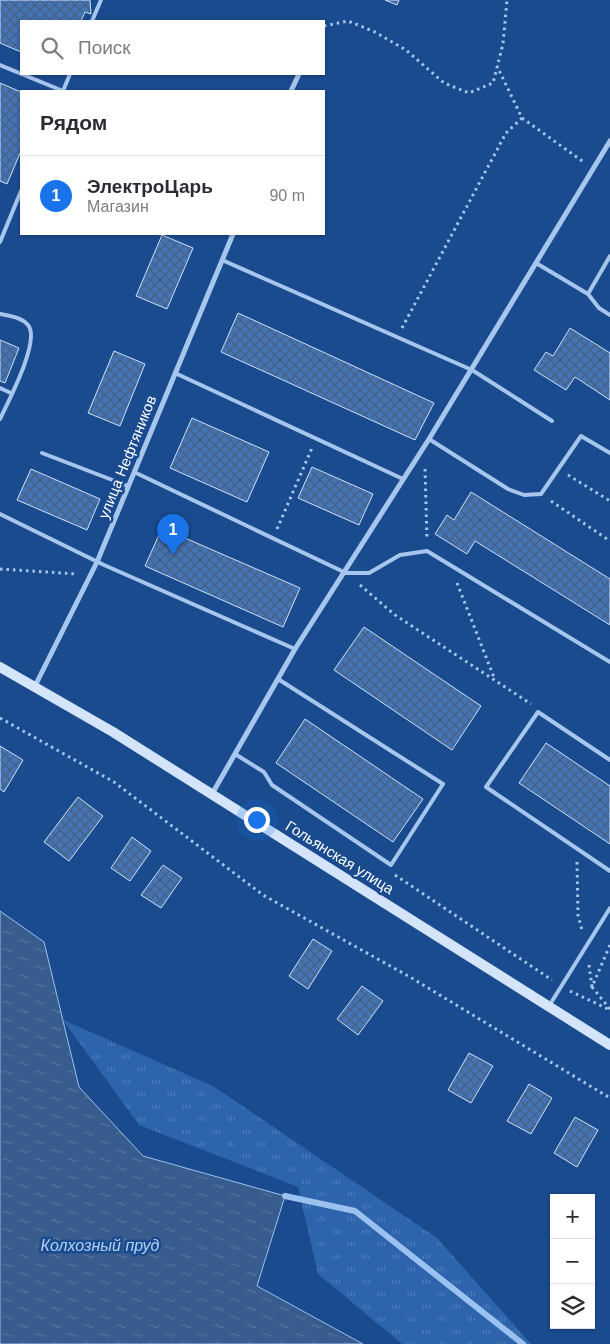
<!DOCTYPE html>
<html lang="ru">
<meta charset="utf-8">
<style>
body{margin:0;font-family:Arial,sans-serif;background:#f2f2f3;color:#2b2b33}
.controls{position:absolute;right:15px;bottom:15px;display:grid;overflow:hidden;border-radius:0px;box-shadow:0 1px 4px #0004}
.controls button{width:45px;height:45px;display:grid;place-items:center;padding:0;border:0;border-bottom:1px solid #e1e1e2;background:#fff;color:#2b2b33;font:25px sans-serif}
.you{position:absolute;left:256px;top:819px;width:18px;height:18px;margin:-12px;border:4px solid #fff;border-radius:50%;background:#1a73e8;box-shadow:0 0 0 8px #1a73e833}
.badge{display:grid;place-items:center;width:32px;height:32px;border-radius:50%;background:#1a73e8;color:#fff;font-size:16px;font-weight:700}
.pin{position:absolute;translate:-50% -41px;filter:drop-shadow(0 1px 2px #0008)}
.pin::after{content:'';position:absolute;top:26px;width:18px;height:15px;background:inherit;clip-path:polygon(0 0,100% 0,50% 100%)}
.list{margin:0;padding:0;list-style:none}
h2{display:flex;justify-content:space-between;align-items:center;height:65px;margin:0;padding:0 20px;font-size:21px}
h2 small{font-size:16px;font-weight:400;color:#7c7c81}
.list li{display:grid;grid-template-columns:32px 1fr auto;gap:15px;align-items:center;box-sizing:border-box;height:80px;padding:0 20px;border-top:1px solid #e1e1e2}
.list b{display:block;font-size:19px;white-space:nowrap}
.list p{margin:0;font-size:16px;white-space:nowrap;color:#7c7c81}
.list em{font-size:16px;font-style:normal;color:#7c7c81}
.icon{flex:none;width:28px;height:28px;fill:none;stroke:currentColor;stroke-width:2;stroke-linecap:round;stroke-linejoin:round}
.map{position:relative;flex:none;width:610px;height:1344px;overflow:hidden}
.search{position:absolute;background:#fff;box-shadow:0 1px 4px #0004;left:20px;top:20px;width:305px;height:55px;display:flex;align-items:center;gap:12px;box-sizing:border-box;padding:0 18px;border-radius:0px;color:#7c7c81;font-size:19px}
.panel{position:absolute;background:#fff;box-shadow:0 1px 4px #0004;left:20px;top:90px;width:305px;height:145px;border-radius:0px}
.map>svg:first-child{display:block}
.grass{fill:url(#grass-tufts)}
.water{fill:url(#water-ripples);stroke:#9ac1f0}
.lines{fill:none;stroke-linecap:round;stroke-linejoin:round}
.stream{stroke:#9ac1f0;stroke-width:6}
.building{fill:url(#building-cross-hatch);stroke:#cde1fa}
.path{stroke:#a7c6ee;stroke-width:3;stroke-dasharray:2.5 4;stroke-linecap:butt}
.lane{stroke:#a7c6ee;stroke-width:4}
.street{stroke:#a7c6ee;stroke-width:5}
.secondary{stroke:#d4e4fa;stroke-width:10}
.labels{text-anchor:middle;dominant-baseline:central;stroke-width:5;stroke-linejoin:round;paint-order:stroke}
.street-label{font-size:15px;fill:#fff;stroke:#1a4b8e}
.water-label{font-size:16px;font-style:italic;fill:#b3d0f5;stroke:#1a4b8e}
</style>
<div class="map">
<svg width="610" height="1344" viewBox="0 0 610 1344">
<defs>
<pattern id="grass-tufts" width="24" height="20" patternUnits="userSpaceOnUse" patternTransform="scale(1.25)"><rect width="24" height="20" fill="#2d64ac"/><path d="M3 7l-1-3M5 7V3M7 7l1-3M15 17l-1-3M17 17v-4M19 17l1-3" fill="none" stroke="#4c7bb8"/></pattern>
<pattern id="water-ripples" width="26" height="14" patternUnits="userSpaceOnUse" patternTransform="scale(1.25)"><rect width="26" height="14" fill="#385c8d"/><path d="M2 4q2-2 4 0t4 0M15 11q2-2 4 0t4 0" fill="none" stroke="#56749e"/></pattern>
<pattern id="building-cross-hatch" width="8" height="8" patternUnits="userSpaceOnUse" patternTransform="scale(1.25)"><rect width="8" height="8" fill="#4374b6"/><path d="M0 0l8 8M0 8l8-8" fill="none" stroke="#486081"/></pattern>
</defs>
<rect width="100%" height="100%" fill="#1a4b8e"/>
<path class="grass" d="M63 1020 213 1086 437 1238 531 1344H402L318 1274 298 1187 139 1125Z"/>
<path class="water" d="M0 911 44 942 79 1087 143 1156 285 1196 257 1286 363 1344H0Z"/>
<g class="lines">
<path class="stream" d="M285 1196 355 1211 523 1344"/>
</g>
<path class="building" d="M0 0H90L91 14 85 12 81 21H21V52L0 43Z
M385 0H399L397 5Z
M0 83 21 92V151L7 184 0 181Z
M162 235 193 248 167 309 136 296Z
M238 313 434 403 415 440 221 352Z
M570 328 610 353V400L575 377 566 390 534 370 546 352 553 356Z
M0 340 19 348 5 383 0 381Z
M114 351 145 364 120 426 88 413Z
M192 418 269 452 247 502 170 468Z
M312 467 373 494 359 525 298 498Z
M31 469 100 499 87 530 17 500Z
M471 492 610 579V625L475 541 467 554 435 534 447 515 454 520Z
M162 528 300 588 283 627 145 566Z
M364 627 481 706 452 750 334 670Z
M305 719 423 799 393 842 276 763Z
M546 743 610 786V844L519 783Z
M0 746 23 760 4 792 0 789Z
M78 797 103 816 69 861 44 842Z
M132 837 151 851 130 881 111 868Z
M163 865 182 878 161 908 141 895Z
M313 939 332 951 308 989 289 976Z
M362 986 383 1001 358 1035 337 1019Z
M469 1053 493 1066 471 1103 448 1090Z
M529 1084 552 1098 531 1134 507 1121Z
M575 1117 598 1130 577 1167 554 1153Z"/>
<g class="lines">
<path class="path" d="M324 26 348 21 375 32 406 50 444 83 469 93 493 83 503 44 507 0
M522 118 585 163
M402 328 506 133 522 118 497 66
M425 469 427 540
M568 475 610 501
M551 501 610 541
M277 529 312 448
M0 569 77 574
M457 583 495 680
M360 585 395 615 531 704
M0 718 114 782 263 895 410 977 610 1098
M577 862 578 915 582 930
M395 875 552 980
M589 965 592 987
M570 991 610 1010
M610 1009 592 987 610 945"/>
<path class="lane" d="M92 21 101 0
M0 65 63 91
M63 91 70 74
M0 242 21 191
M222 260 472 370 552 421
M536 263 588 294 610 256
M588 294 599 308 610 315
M0 314C10 316 21 317 28 325 41 340 8 402 0 419
M175 373 403 479
M0 388 11 393
M429 439 508 489 524 495 541 494 581 436 610 453
M42 453 128 486
M134 472 346 573H369L400 555 427 551 610 662
M0 514 104 565 295 649
M235 754 264 772 272 785 391 865 443 784 278 679
M610 760 538 712 486 787 610 871
M549 1006 610 908"/>
<path class="street" d="M291 91 299 74
M35 686 97 562 233 234
M212 794 295 649 429 439 610 141"/>
<path class="secondary" d="M0 667 113 732 610 1045"/>
</g>
<g class="labels">
<g class="street-label">
<text transform="translate(127 457) rotate(-68)">улица Нефтяников</text>
<text transform="translate(340 857) rotate(32)">Гольянская улица</text>
</g>
<g class="water-label">
<text x="100" y="1245">Колхозный пруд</text>
</g>
</g>
</svg>
<div class="controls">
<button>+</button>
<button>−</button>
<button><svg class="icon" aria-label="layers" viewBox="0 0 24 24"><path d="M12 4l9 5-9 5-9-5zM3 14l9 5 9-5"/></svg></button>
</div>
<div class="you"></div>
<div class="pin badge" style="left:173px;top:555px">1</div>
<div class="search"><svg class="icon" aria-label="search" viewBox="0 0 24 24"><circle cx="10" cy="10" r="6"/><path d="M15 15l6 6"/></svg>Поиск</div>
<section class="panel">
<h2>Рядом<small></small></h2>
<ul class="list">
<li><span class="badge">1</span><div><b>ЭлектроЦарь</b><p>Магазин</p></div><em>90 m</em></li>
</ul>
</section>
</div>
